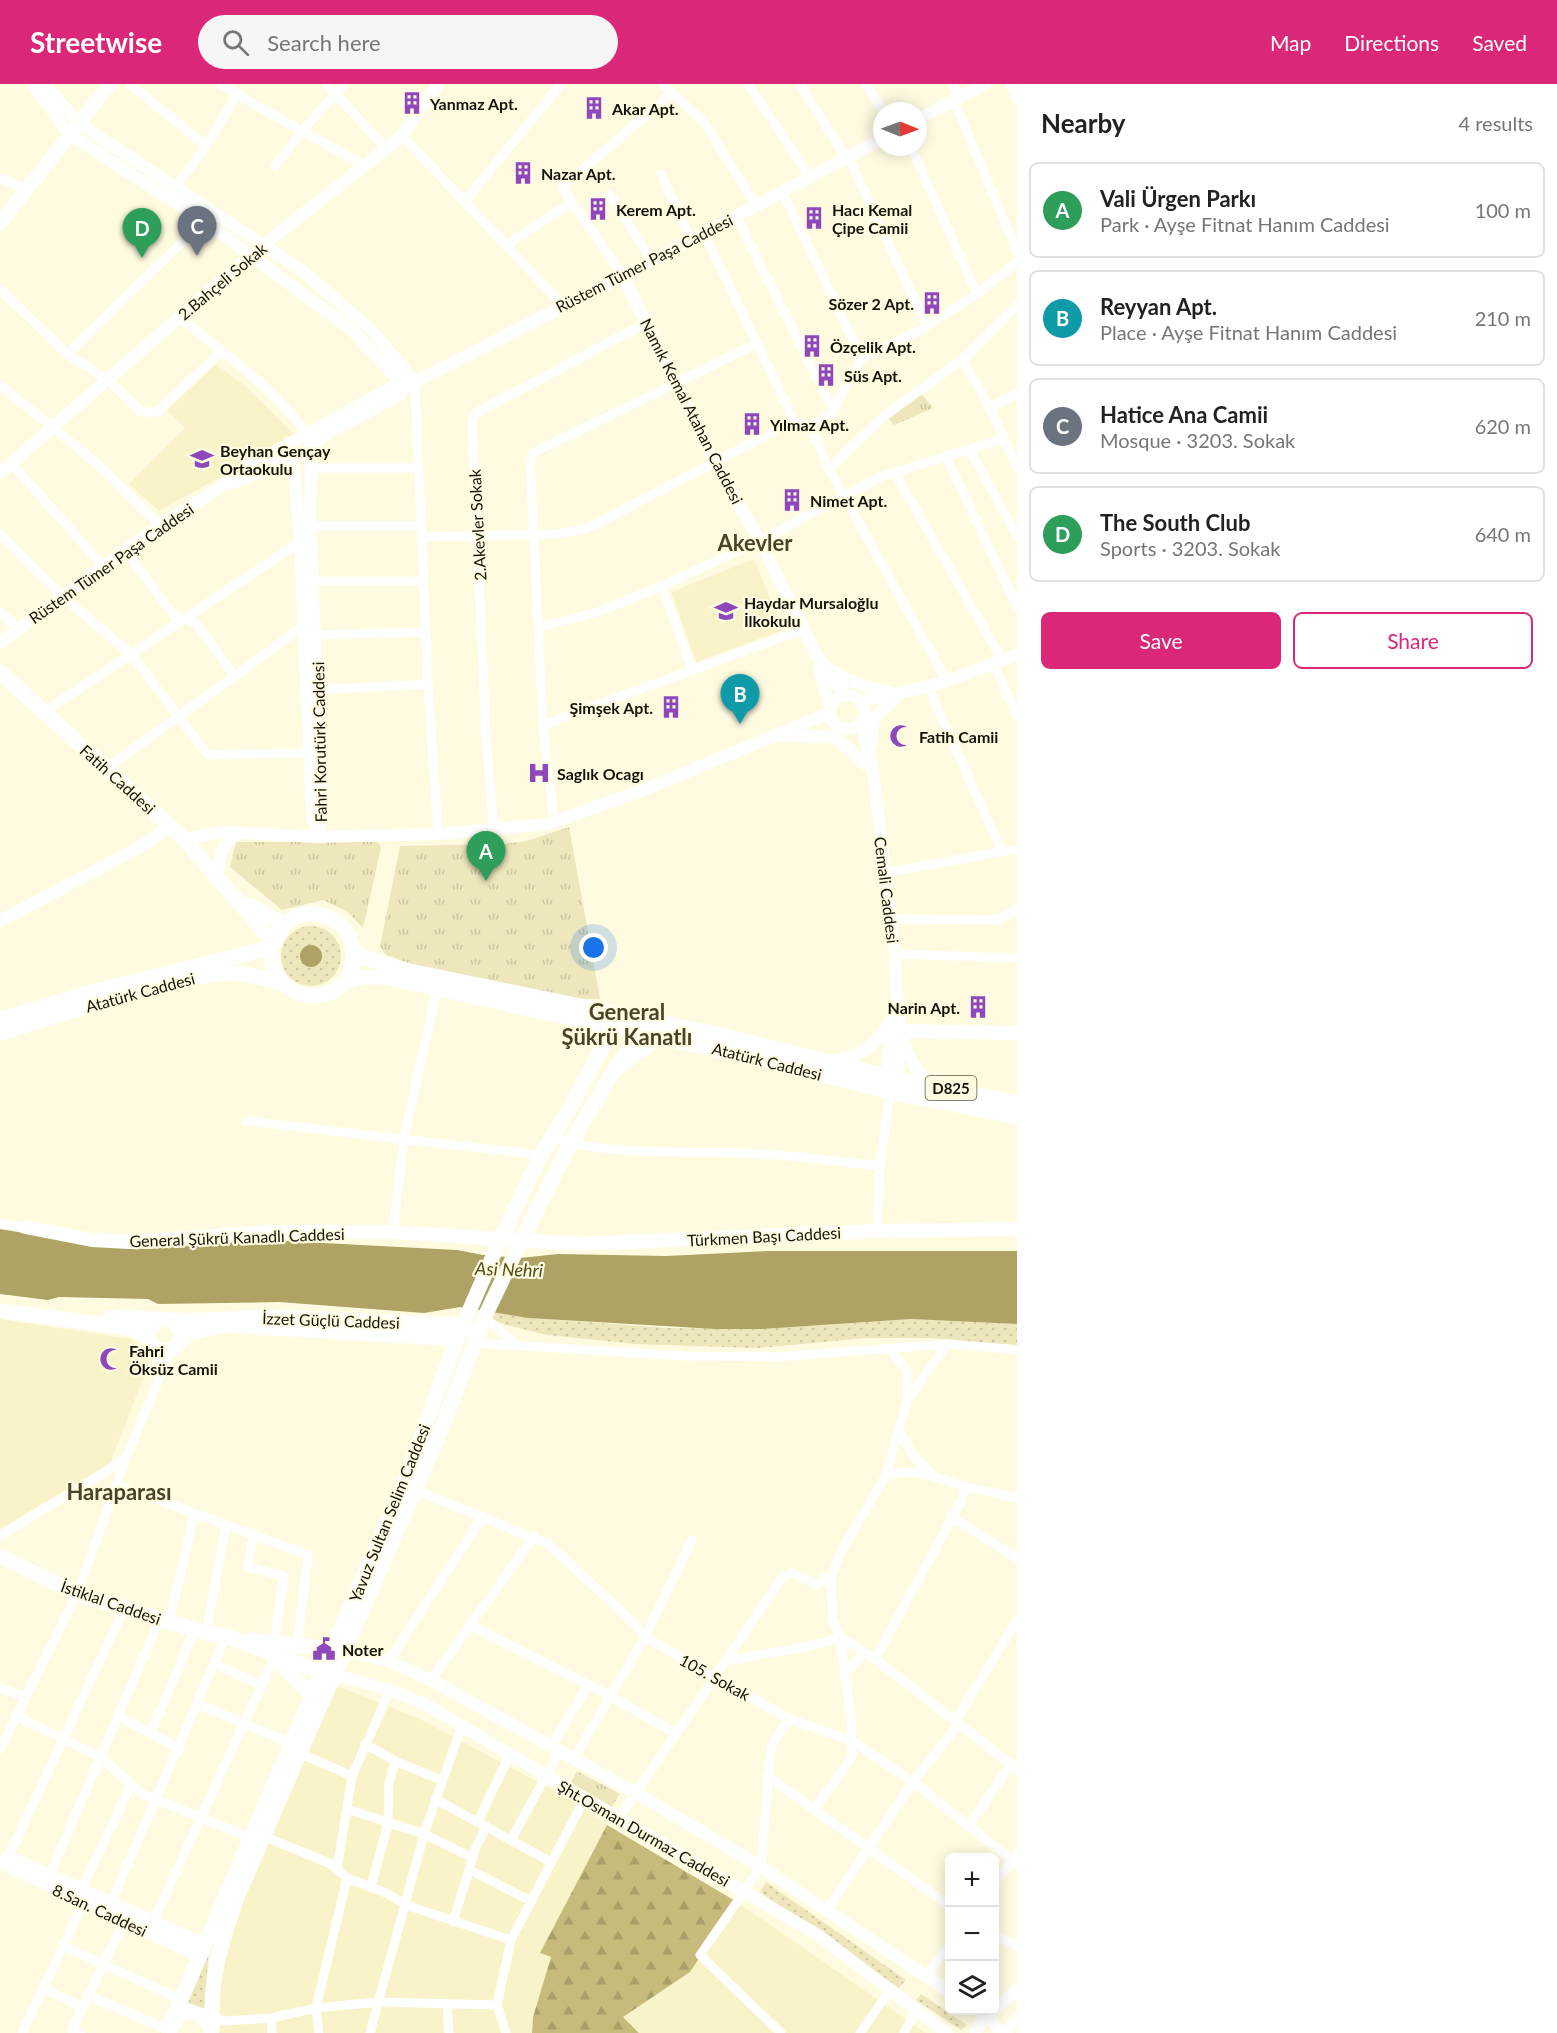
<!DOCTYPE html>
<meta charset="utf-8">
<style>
body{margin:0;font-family:Lato,sans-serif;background:#f6f6f6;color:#222}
.controls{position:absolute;right:18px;bottom:18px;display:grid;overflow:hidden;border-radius:9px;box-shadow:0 3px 15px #0003}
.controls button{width:54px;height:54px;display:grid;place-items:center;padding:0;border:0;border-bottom:2px solid #e0e0e0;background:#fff;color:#222;font:30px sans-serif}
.compass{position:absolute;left:873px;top:18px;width:54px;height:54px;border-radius:50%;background:#fff;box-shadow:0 3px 15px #0003;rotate:91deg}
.you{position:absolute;left:594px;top:864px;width:21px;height:21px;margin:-15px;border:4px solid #fff;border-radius:50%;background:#1a73e8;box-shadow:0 0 0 9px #1a73e833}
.badge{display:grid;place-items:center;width:39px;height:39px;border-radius:50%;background:#db2777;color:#fff;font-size:20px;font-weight:700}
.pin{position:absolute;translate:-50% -50px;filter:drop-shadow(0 2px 3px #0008)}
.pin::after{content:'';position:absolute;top:32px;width:21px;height:18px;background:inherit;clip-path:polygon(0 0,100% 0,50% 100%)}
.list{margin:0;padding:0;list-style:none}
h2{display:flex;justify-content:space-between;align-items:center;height:78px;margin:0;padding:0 24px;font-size:26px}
h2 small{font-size:20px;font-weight:400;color:#767676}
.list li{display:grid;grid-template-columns:39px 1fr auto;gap:18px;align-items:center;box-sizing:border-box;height:96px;margin:0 12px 12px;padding:0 12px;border:2px solid #e0e0e0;border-radius:9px}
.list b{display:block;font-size:22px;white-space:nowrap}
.list p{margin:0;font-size:20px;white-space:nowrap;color:#767676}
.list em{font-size:20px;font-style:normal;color:#767676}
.actions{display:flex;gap:12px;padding:18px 24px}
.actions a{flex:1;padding:14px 0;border:2px solid #db2777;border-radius:9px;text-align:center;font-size:21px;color:#db2777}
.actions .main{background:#db2777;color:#fff}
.icon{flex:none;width:33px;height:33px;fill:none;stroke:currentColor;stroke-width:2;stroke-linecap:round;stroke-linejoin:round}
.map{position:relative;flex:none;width:1017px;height:1949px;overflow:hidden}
header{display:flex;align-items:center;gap:36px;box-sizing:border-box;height:84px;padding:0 30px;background:#db2777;color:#fff}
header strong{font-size:28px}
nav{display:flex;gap:33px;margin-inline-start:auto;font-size:21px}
.search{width:420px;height:54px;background:#f6f6f6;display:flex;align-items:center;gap:15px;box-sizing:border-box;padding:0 21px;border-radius:33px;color:#767676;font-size:22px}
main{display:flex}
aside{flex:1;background:#fff}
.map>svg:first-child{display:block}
.built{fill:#f9f3ca}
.grass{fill:url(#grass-dots)}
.forest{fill:url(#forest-firs)}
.park{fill:url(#park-tufts)}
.water{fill:#aea364}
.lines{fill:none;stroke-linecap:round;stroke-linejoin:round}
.minor{stroke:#fff;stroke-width:9}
.tertiary{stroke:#fff;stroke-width:12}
.secondary{stroke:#fff;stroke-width:14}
.primary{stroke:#fff;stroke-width:15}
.labels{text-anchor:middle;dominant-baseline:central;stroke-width:4.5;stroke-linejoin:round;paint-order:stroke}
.shield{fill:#fffbe1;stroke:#5c594a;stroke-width:1.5}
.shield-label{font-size:15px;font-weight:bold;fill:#161409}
.poi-label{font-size:16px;font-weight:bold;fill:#161409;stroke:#fffbe1;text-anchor:start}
.street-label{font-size:16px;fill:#161409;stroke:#fffbe1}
.water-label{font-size:18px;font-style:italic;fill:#504817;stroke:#fffbe1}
.district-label{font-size:22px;font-weight:bold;fill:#494429;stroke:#fffbe1}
</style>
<header>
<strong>Streetwise</strong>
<div class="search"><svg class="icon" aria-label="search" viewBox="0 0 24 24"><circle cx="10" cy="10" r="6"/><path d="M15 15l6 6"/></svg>Search here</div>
<nav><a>Map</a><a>Directions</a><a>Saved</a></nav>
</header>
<main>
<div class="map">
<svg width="1017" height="1949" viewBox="0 0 1017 1949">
<defs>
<pattern id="grass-dots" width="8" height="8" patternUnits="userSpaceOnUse" patternTransform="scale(1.5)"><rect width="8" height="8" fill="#eee7bc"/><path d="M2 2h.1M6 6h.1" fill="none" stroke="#cbc5a0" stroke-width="1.8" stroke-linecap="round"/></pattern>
<pattern id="forest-firs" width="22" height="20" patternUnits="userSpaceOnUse" patternTransform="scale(1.5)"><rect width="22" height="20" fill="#c6bb7b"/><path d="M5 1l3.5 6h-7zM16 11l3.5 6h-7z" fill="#a9a069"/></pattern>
<pattern id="park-tufts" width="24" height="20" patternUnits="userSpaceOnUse" patternTransform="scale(1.5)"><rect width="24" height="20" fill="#eee7bc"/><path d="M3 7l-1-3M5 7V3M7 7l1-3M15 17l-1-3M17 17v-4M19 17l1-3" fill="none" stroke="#cbc5a0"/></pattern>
</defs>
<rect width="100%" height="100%" fill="#fffbe1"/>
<path class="built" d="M216 280 245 302 295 351 159 427 129 400 185 344 167 326Z
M754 475 783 546 696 578 671 508Z
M0 1235 130 1255 146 1266 149 1279 110 1379 0 1445Z
M340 1603 418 1634 570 1715 607 1741 540 1869 551 1873 533 1933 532 1949H216L219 1859 332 1604Z
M737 1818 926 1949H639L623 1933 690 1888Z"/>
<path class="grass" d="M281 872a30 30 0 1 1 60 0a30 30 0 1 1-60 0Z
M494 1228 528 1234 671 1244 762 1245 911 1235 1017 1240V1261L929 1254H867L758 1264 635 1260 547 1251 506 1241 491 1235Z
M766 1798 906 1896 899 1904 760 1808Z
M210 1854 205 1914 208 1928 180 1926Z
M921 1910 967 1941 961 1946 916 1916Z"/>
<path class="forest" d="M607 1741 737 1818 690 1888 623 1933 639 1949H532L533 1933 551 1873 540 1869Z"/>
<path class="park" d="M919 307 933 324 894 341 888 334Z
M569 743 600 915H578L417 882 386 871 380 862 400 762 503 760 526 757Z
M236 758H378L381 764 363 844 348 828 323 816 282 826 230 783Z
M577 1687 620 1710 611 1724 571 1699Z"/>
<path class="water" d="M300 872a11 11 0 1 1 22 0a11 11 0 1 1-22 0Z
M0 1145 107 1163 148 1165 265 1156 457 1166 483 1171 520 1174 558 1170 666 1172 768 1167H1017V1240L911 1235 762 1245H715L528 1234 460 1223 424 1229 279 1218 158 1220 148 1215 59 1213 48 1216 0 1210Z"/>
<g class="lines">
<path class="minor" d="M130 0 206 62 237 11
M221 0C267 30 317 54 364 81
M326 0 386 64
M662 0 703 37 756 121
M748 0 810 93
M800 0 846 74
M866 0 883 27
M952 0 960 13
M1010 0 1017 16
M954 16 1017 168
M402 52 563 221
M911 63 977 210
M848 73 927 242
M275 82 303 46 344 0
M661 90 691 156
M0 94 26 105
M174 105 206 62
M782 107 862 274
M610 111 652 177
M465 117 561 0
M736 132 834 328
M704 149 794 337
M506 161 573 118
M623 192 562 103 672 9
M0 205 67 270 108 296 141 328H157L221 268
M179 233C224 270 272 302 307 350
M67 270 204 137
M962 275 990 324 1017 383
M415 298 428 600 438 750
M0 301 95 378 160 441
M990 324 1017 309
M810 342 829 385 947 597
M970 366 1017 452
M946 373 1017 522
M11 379 103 482
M311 384H419
M829 385 883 333 968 271 1017 221
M895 389 1002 576
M310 442H422
M0 450 63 513 131 570 208 671 310 669
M423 453 558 450 588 444 794 337 810 342 834 328 838 316 862 274 920 246 977 210 1017 178
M125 466 174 532 195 538 234 591
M313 497H424
M662 502 692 586
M0 528 19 545
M539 543 598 528 662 502 760 457 880 393 1002 355
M316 551 426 548
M994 581 1017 631
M928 603 1002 768
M318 606 428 600
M44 628 300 458
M543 641 804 545
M107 684 304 542
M554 738 543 641 530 377 533 369 758 259
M494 746 486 653 472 335 476 329 646 239
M884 789 1017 765
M891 835 998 836 1017 825
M895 870 1017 874
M246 1037 541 1071
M552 1053C604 1072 686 1067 743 1069 789 1071 835 1077 880 1082
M0 1140 25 1143
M877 1147 880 1082 890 1008
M393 1148 404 1054 437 905
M485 1234 518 1262
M475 1259 683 1272 777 1273 949 1260 1017 1266
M889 1264 907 1287V1317
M157 1291 159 1266
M900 1349 916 1375 932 1390
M886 1391C920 1383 935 1394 967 1403 983 1407 1000 1410 1017 1414
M117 1401 308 1471 297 1562
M415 1406 548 1460 634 1539 645 1553 789 1635 852 1657 913 1698 1017 1780
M951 1433 1017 1474
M254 1449 248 1483 284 1492 274 1559
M0 1452C42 1425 85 1402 126 1374
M169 1538 193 1436 202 1432
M470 1541 612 1613 675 1649
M206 1549 226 1441
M875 1575 962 1416 965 1402
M389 1577 483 1432
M725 1577 810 1562 840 1553 875 1575 1017 1685
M215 1580 261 1601
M844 1589 865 1569
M431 1596 534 1452
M0 1604 26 1613
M198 1620 290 1659
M16 1632 100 1673 142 1710 251 1754
M118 1632 180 1665
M956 1636 1017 1536
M151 1649 195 1545
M365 1660 395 1677 441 1696
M551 1663 588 1601
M0 1665 77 1510 126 1374 171 1266
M299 1669 352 1692
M573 1676 645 1553 692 1456
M767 1692 950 1822
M435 1715 551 1778
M347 1725 424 1750 473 1774
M814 1725 848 1679 852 1671 851 1634 840 1553 833 1536 831 1496 839 1471 886 1391 907 1317 947 1260
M619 1734 783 1492 793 1489 817 1501 822 1499 824 1493
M478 1737 510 1670
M968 1743 1011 1680
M263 1752 331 1780 347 1794 386 1809 406 1821 511 1856
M511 1756 559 1668
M6 1778 124 1525
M337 1785 352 1692 390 1606
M470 1786 531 1817
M50 1790 160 1535
M994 1799 1017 1770
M371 1803 388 1739 389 1700 395 1677
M81 1806 131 1701
M111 1819 226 1552
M827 1826 913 1698 959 1640
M153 1838 274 1574
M453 1838 476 1763 486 1743
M994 1850 1017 1862
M63 1862 180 1915
M926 1892 950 1860
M43 1904 82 1923
M89 1912 169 1946
M447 1919 449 1949
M211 1931 224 1937 271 1934 316 1924 378 1918 497 1921
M271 1934 272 1949
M22 1949 84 1818
M80 1949 72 1946 124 1837
M319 1949 316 1924 347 1794
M370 1949 424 1750 462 1641
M506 1949 497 1921 511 1856 585 1714
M781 1949 700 1871 761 1783 771 1662 789 1635
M860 1949 890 1906
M904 1949 916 1926"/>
<path class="tertiary" d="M33 0 69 50 204 137 352 246 405 303
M44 0 78 38 99 53 301 186 370 245 415 298
M918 35 985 0
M623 192 715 378 760 457 815 568 845 611
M307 350 311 363 310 442 323 731 317 753
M288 359 287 366 294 384 300 458 312 732 317 751
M0 389 251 171 402 52 438 0
M233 399 304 369 326 350 401 310 405 303
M0 559 160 441 223 402 242 385 391 304 405 303 623 192 882 55
M825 582C844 596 866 604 889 608
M819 584 830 624
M830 628a17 17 0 1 1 34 0a17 17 0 1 1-34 0Z
M860 618C883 611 906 608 929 602 960 594 988 581 1017 570
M861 638 874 694 895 870C893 913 910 960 892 1001
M781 652 835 653 865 680
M871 662 874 634 895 614
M184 755 222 748 317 753 438 750 548 740 646 705 829 629
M217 791C220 774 221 758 238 750
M0 837 142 762 170 742
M901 953C911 971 913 990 933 999
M830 977C857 973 875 964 889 940
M887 998 891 937 896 920
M338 1566 389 1577 431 1596 636 1709 761 1783 950 1908
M328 1589 390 1606 426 1621 818 1851 947 1949
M8 1772 206 1861
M0 1779 201 1873
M977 1926 988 1933 1001 1949
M975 1949 984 1935 1017 1906
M1004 1949 1017 1935"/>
<path class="secondary" d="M0 139 110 0
M902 947 1017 949
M25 1143 92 1156 129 1158 272 1148H393L579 1160 877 1147 1017 1145"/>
<path class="primary" d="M0 588 184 755 273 858
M250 822 284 840
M353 867 363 873 405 886 721 951 895 994 1017 1019
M170 899C214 889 238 884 281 899
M342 900 355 894 384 893 776 979 890 1008 1017 1033
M0 935 100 906 258 867C262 866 268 864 271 862 281 853 277 840 297 832 312 827 328 830 340 840 349 848 354 861 353 873 351 928 267 925 271 861
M0 949 135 908
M0 1227 131 1244 144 1251 152 1260
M111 1233 160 1235
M149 1251a16 16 0 1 1 32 0a16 16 0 1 1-32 0Z
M175 1237 271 1233 463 1241 469 1246
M181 1256 190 1249 223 1241 457 1255
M0 1472 77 1510 206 1549 226 1552 321 1588
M249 1556 332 1565
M274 1574 311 1610
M171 1939 405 1396 457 1255 500 1156 541 1071 572 1020 614 942 629 932C640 958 629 964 614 986
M212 1943C210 1892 221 1860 237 1813L440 1348 486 1230 521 1157 570 1060 614 986 661 952
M169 1949 176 1933 189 1927 203 1932 212 1946"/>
</g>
<defs>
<g id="building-bare" transform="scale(1.8)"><path d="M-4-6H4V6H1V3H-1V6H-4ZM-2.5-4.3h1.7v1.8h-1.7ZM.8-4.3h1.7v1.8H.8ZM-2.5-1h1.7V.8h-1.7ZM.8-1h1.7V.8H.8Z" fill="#8f48bb" stroke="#fffbe1" stroke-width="2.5" paint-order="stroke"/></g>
<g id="school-bare" transform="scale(1.8)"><path d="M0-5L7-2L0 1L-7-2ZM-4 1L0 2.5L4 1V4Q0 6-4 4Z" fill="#8f48bb" stroke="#fffbe1" stroke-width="2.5" paint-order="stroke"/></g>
<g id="mosque-bare" transform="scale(1.8)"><path d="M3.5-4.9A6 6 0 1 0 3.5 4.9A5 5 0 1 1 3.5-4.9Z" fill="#8f48bb" stroke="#fffbe1" stroke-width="2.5" paint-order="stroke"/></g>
<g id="hospital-bare" transform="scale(1.8)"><path d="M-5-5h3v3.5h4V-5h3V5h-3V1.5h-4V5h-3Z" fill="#8f48bb" stroke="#fffbe1" stroke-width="2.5" paint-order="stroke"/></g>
<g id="civic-bare" transform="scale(1.8)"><path d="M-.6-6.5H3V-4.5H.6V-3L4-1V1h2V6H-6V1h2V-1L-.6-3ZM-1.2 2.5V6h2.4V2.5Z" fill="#8f48bb" stroke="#fffbe1" stroke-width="2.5" paint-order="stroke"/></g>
</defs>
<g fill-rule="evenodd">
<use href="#building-bare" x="412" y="19"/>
<use href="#building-bare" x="594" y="24"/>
<use href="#building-bare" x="523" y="89"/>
<use href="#building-bare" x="598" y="125"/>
<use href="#building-bare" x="814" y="134"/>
<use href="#building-bare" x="932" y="219"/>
<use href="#building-bare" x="812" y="262"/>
<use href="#building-bare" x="826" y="291"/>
<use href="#building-bare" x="752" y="340"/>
<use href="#school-bare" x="202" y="375"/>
<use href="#building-bare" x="792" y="416"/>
<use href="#school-bare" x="726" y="527"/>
<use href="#building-bare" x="671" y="623"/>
<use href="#mosque-bare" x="901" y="652"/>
<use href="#hospital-bare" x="539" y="689"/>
<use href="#building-bare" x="978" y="923"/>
<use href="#mosque-bare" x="111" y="1275"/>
<use href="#civic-bare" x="324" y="1565"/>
</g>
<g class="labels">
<rect class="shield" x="925.5" y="992" width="51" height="24" rx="4.5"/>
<g class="shield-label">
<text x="951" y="1004">D825</text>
</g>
<g class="poi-label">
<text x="430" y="19">Yanmaz Apt.</text>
<text x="612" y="24">Akar Apt.</text>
<text x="541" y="89">Nazar Apt.</text>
<text x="616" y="125">Kerem Apt.</text>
<text x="832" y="125">Hacı Kemal<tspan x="832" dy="18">Çipe Camii</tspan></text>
<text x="914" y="219" text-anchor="end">Sözer 2 Apt.</text>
<text x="830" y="262">Özçelik Apt.</text>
<text x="844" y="291">Süs Apt.</text>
<text x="770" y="340">Yılmaz Apt.</text>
<text x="220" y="366">Beyhan Gençay<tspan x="220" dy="18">Ortaokulu</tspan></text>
<text x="810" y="416">Nimet Apt.</text>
<text x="744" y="518">Haydar Mursaloğlu<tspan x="744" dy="18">İlkokulu</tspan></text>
<text x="653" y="623" text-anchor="end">Şimşek Apt.</text>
<text x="919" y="652">Fatih Camii</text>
<text x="557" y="689">Saglık Ocagı</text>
<text x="960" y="923" text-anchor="end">Narin Apt.</text>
<text x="129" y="1266">Fahri<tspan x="129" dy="18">Öksüz Camii</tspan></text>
<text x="342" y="1565">Noter</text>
</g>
<g class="street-label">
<text transform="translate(644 179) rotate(-27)">Rüstem Tümer Paşa Caddesi</text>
<text transform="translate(222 197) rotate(-40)">2.Bahçeli Sokak</text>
<text transform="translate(692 327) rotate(63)">Namık Kemal Atahan Caddesi</text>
<text transform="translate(477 441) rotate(-93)">2.Akevler Sokak</text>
<text transform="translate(111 479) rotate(-35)">Rüstem Tümer Paşa Caddesi</text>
<text transform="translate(319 658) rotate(-91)">Fahri Korutürk Caddesi</text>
<text transform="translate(118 695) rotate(42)">Fatih Caddesi</text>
<text transform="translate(887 806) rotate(83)">Cemali Caddesi</text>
<text transform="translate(140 908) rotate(-15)">Atatürk Caddesi</text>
<text transform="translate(767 977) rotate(14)">Atatürk Caddesi</text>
<text transform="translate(764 1152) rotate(-3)">Türkmen Başı Caddesi</text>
<text transform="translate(237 1153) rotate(-2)">General Şükrü Kanadlı Caddesi</text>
<text transform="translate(331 1236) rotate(2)">İzzet Güçlü Caddesi</text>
<text transform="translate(389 1429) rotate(-68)">Yavuz Sultan Selim Caddesi</text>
<text transform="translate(111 1518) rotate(19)">İstiklal Caddesi</text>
<text transform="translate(715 1593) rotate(29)">105. Sokak</text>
<text transform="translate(644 1749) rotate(30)">Şht.Osman Durmaz Caddesi</text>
<text transform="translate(100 1826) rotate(25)">8.San. Caddesi</text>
</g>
<g class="water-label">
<text transform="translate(509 1185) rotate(2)">Asi Nehri</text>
</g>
<g class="district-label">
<text x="755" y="458">Akevler</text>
<text x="627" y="927">General<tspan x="627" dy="25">Şükrü Kanatlı</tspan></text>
<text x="119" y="1407">Haraparası</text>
</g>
</g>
</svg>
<div class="controls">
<button>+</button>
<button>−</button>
<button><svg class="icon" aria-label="layers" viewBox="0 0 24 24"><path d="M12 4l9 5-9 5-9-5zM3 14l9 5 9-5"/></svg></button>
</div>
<svg class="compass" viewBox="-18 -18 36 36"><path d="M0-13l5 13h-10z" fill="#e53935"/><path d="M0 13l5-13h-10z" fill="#767676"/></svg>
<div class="you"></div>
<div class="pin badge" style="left:486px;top:797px;background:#2e9e5b">A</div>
<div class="pin badge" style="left:740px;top:640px;background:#0f9aa8">B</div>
<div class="pin badge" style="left:197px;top:172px;background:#6b7280">C</div>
<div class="pin badge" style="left:142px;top:174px;background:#2e9e5b">D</div>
</div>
<aside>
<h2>Nearby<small>4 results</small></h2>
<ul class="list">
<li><span class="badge" style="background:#2e9e5b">A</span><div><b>Vali Ürgen Parkı</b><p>Park · Ayşe Fitnat Hanım Caddesi</p></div><em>100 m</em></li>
<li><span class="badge" style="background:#0f9aa8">B</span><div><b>Reyyan Apt.</b><p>Place · Ayşe Fitnat Hanım Caddesi</p></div><em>210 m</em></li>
<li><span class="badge" style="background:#6b7280">C</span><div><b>Hatice Ana Camii</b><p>Mosque · 3203. Sokak</p></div><em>620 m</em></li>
<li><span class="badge" style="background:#2e9e5b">D</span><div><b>The South Club</b><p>Sports · 3203. Sokak</p></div><em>640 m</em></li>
</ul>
<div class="actions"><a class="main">Save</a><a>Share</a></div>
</aside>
</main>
